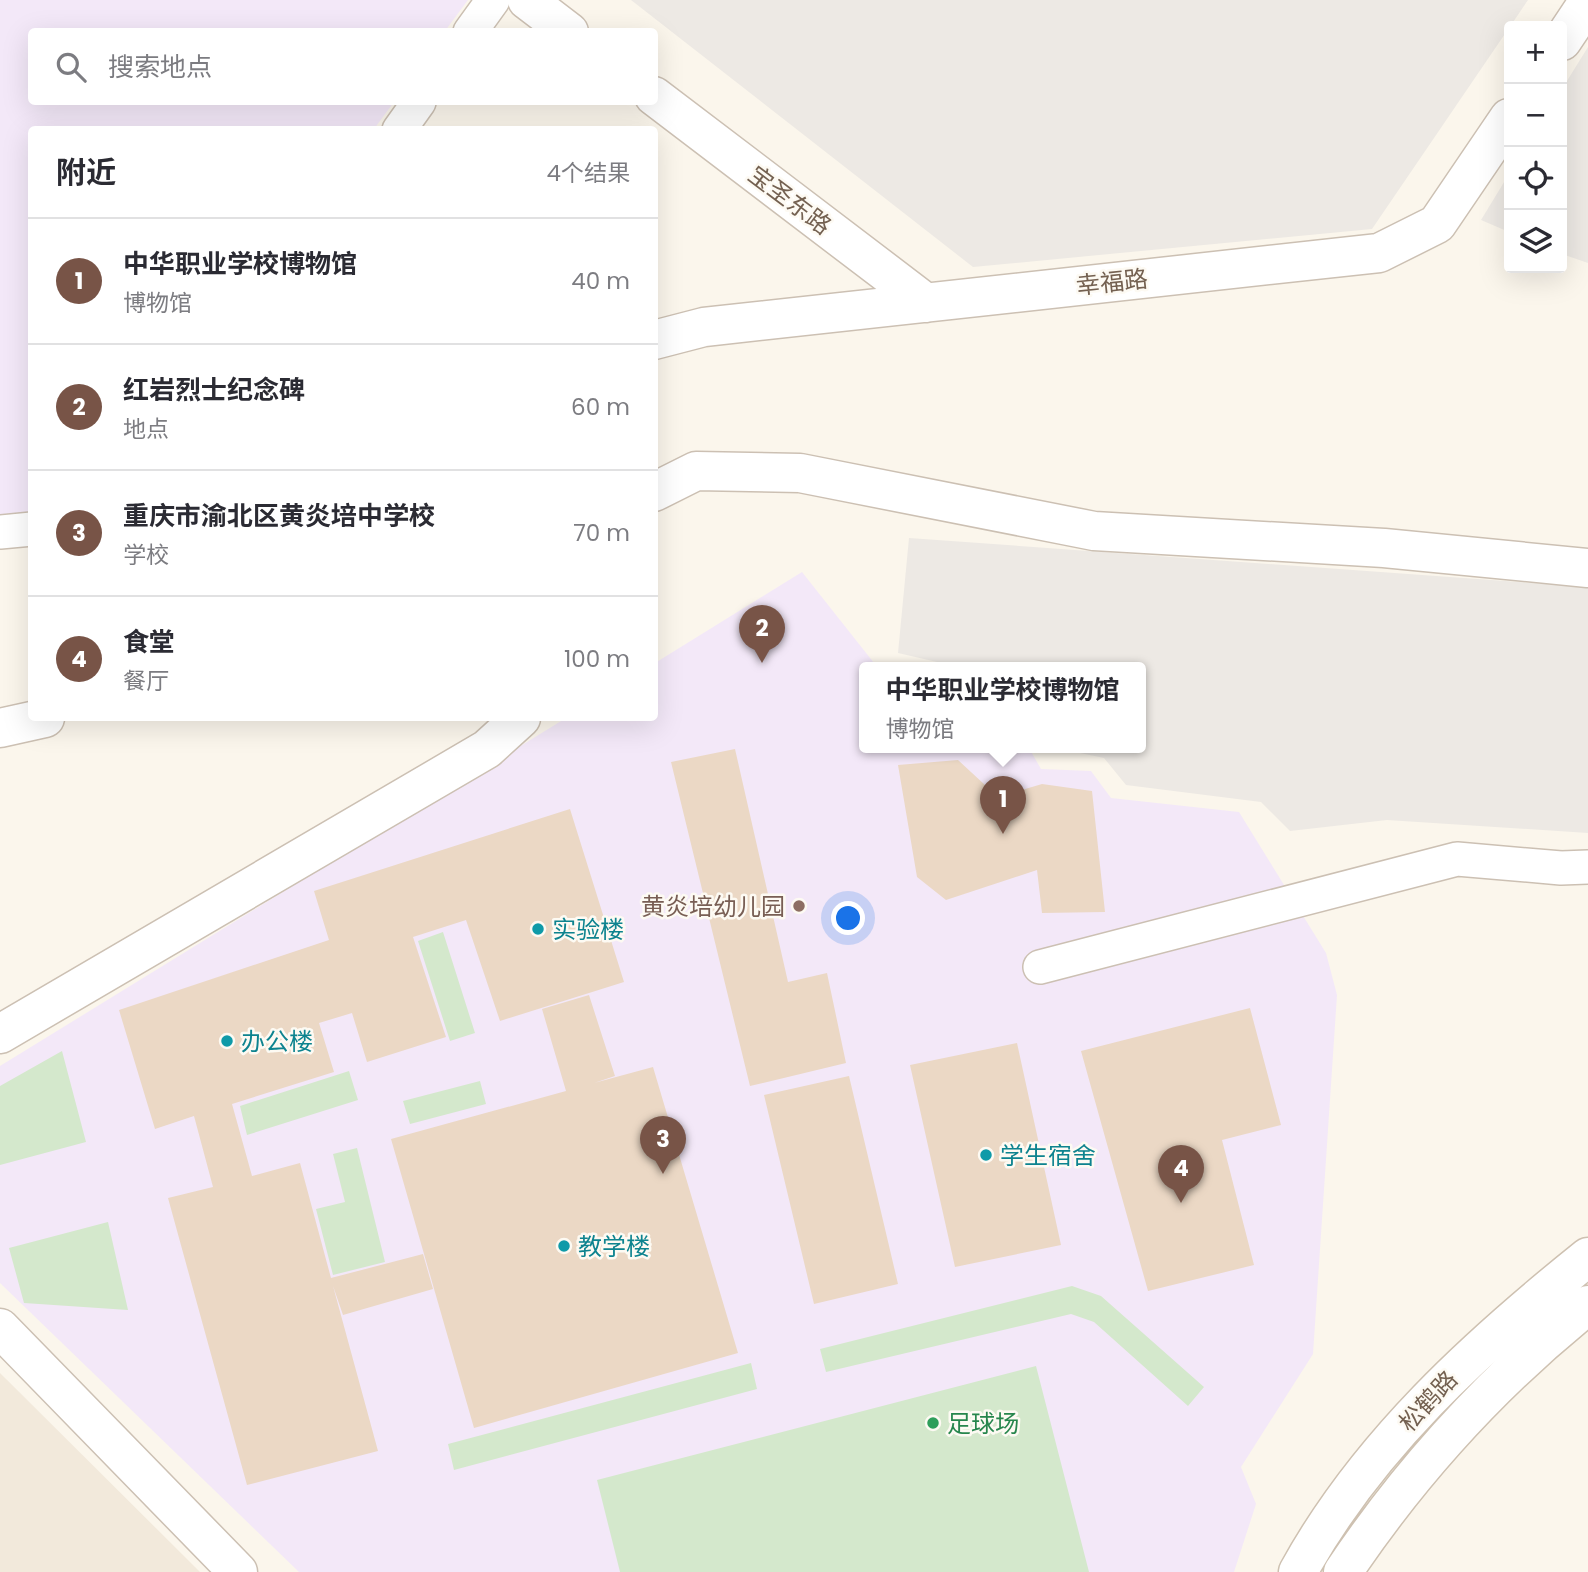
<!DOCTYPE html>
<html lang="zh">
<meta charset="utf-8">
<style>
body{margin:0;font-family:Poppins,"Noto Sans SC",sans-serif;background:#f7f7f7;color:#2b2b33}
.controls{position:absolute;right:21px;top:21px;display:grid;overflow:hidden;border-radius:7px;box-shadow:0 7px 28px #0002}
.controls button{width:63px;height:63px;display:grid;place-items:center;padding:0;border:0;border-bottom:2px solid #e1e1e2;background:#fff;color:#2b2b33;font:35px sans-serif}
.you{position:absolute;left:849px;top:919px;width:24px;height:24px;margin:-18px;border:5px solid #fff;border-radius:50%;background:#1a73e8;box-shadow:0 0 0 10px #1a73e833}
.badge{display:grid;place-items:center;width:46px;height:46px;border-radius:50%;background:#785447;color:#fff;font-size:23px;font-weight:700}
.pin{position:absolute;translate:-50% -58px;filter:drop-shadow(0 2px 4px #0008)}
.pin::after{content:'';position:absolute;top:37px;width:24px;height:21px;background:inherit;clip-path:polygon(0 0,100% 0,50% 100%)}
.popup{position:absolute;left:859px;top:662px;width:287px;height:91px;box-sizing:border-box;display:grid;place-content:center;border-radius:7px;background:#fff;filter:drop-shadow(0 2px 5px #0005);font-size:23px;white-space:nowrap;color:#7c7c81}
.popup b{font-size:26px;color:#2b2b33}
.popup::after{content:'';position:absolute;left:50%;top:100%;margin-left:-14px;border:14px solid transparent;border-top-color:#fff}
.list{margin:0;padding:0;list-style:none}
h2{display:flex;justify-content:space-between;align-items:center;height:91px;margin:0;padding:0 28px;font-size:30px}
h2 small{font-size:23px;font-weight:400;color:#7c7c81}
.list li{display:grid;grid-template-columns:46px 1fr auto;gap:21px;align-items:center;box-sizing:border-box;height:126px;padding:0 28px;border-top:2px solid #e1e1e2}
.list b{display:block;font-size:26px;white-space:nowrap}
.list p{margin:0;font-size:23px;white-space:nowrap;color:#7c7c81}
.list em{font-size:23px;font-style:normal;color:#7c7c81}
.icon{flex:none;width:38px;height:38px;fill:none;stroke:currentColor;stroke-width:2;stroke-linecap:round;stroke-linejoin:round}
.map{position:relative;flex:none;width:1588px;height:1572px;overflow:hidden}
.search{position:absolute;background:#fff;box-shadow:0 7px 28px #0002;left:28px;top:28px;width:630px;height:77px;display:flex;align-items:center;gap:18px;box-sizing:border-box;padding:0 24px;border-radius:7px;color:#7c7c81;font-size:26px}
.panel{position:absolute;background:#fff;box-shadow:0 7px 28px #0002;left:28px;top:126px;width:630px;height:595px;border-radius:7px}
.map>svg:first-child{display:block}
.residential{fill:#f2e9db}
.industrial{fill:#ede9e4}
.education{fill:#f3e8f8}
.green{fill:#d4e8cc}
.building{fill:#ebd8c5}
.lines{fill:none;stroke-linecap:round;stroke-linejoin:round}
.minor-casing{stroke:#ccc0b3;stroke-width:36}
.tertiary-casing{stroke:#ccc0b3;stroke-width:41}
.secondary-casing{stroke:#cec1b1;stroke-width:41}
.minor{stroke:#fff;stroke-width:33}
.tertiary{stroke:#fff;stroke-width:38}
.secondary{stroke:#fff;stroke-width:38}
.education-dot{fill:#8d6e63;stroke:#fdfaf3;stroke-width:2.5}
.culture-dot{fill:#0f9aa8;stroke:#fdfaf3;stroke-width:2.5}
.leisure-dot{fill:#2e9e5b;stroke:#fdfaf3;stroke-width:2.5}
.labels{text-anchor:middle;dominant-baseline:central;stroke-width:5;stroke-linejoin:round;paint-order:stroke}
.street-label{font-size:24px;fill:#746151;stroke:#fdfaf3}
.education-label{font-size:24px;fill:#785e54;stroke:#fdfaf3;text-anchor:end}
.culture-label{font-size:24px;fill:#0d838f;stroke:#fdfaf3;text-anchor:start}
.leisure-label{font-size:24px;fill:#27864d;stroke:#fdfaf3;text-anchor:start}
</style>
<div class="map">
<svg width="1588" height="1572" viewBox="0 0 1588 1572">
<rect width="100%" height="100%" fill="#fbf6ec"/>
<path class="residential" d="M0 1373 200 1572H0Z"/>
<path class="industrial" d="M631 0H1528L1372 229 973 267Z
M1588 47V263L1562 254V89Z
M1509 174V232L1481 220Z
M909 538 1588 587V833L1387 820 1290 831 1261 802 1126 785 1104 758 1056 748H1141V668H963L898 653Z"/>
<path class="education" d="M0 0H468L445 31 32 32V102H394L374 129 32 130 31 513 0 515Z
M802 572 878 668H865V748H1029L1041 769 1091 771 1111 798 1239 812 1326 953 1337 995 1313 1354 1241 1467 1256 1504 1234 1572H299L0 1283V1066L566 718H654L655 663Z"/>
<path class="green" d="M443 932 475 1033 450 1041 418 941Z
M62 1051 86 1142 0 1165V1086Z
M349 1071 358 1100 247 1135 240 1106Z
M480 1081 486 1104 410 1124 403 1101Z
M357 1148 385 1262 333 1275 316 1209 345 1202 333 1154Z
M108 1222 128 1310 24 1303 9 1248Z
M1072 1286 1101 1296 1204 1387 1188 1406 1094 1322 1071 1314 826 1372 820 1349Z
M751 1363 757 1389 454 1470 448 1444Z
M1036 1366 1089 1572H620L597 1480Z"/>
<path class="building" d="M735 749 788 982 827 973 846 1063 750 1086 671 762Z
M958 760 998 797 1042 784 1092 791 1105 912 1042 913 1037 870 946 900 917 877 898 765Z
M570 809 624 982 500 1021 466 920 413 937 446 1037 367 1062 352 1013 319 1023 334 1072 232 1104 252 1176 300 1163 331 1278 423 1254 433 1289 343 1315 333 1286 378 1451 247 1485 168 1198 213 1187 194 1116 155 1129 119 1010 329 940 314 891Z
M589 995 615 1076 594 1083 653 1067 738 1353 474 1428 391 1139 566 1091 542 1009Z
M1250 1008 1281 1125 1222 1140 1254 1265 1148 1291 1081 1051Z
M1017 1043 1061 1245 955 1267 910 1065Z
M849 1076 898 1284 814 1304 764 1095Z"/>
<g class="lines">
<g class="minor-casing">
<path id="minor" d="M470 32 493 0
M399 130 419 102
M0 532 32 529
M1040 967 1457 859 1561 868 1588 867"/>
</g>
<g class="tertiary-casing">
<path id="tertiary" d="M527 0 569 32
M1562 41 1588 2
M654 96 926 303
M654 340 704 327 1379 253 1437 224 1509 118
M654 492 696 471 800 473 1094 531 1384 548 1588 568
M0 728 45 718
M0 1034 487 749 521 718
M0 1328 238 1572"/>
</g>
<g class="secondary-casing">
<path id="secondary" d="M1298 1572C1367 1446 1477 1346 1588 1257
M1343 1572C1411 1471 1493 1381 1588 1305"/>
</g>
<use href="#minor" class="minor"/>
<use href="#tertiary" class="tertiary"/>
<use href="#secondary" class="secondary"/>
</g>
<circle class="education-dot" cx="799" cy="906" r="7"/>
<g class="culture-dot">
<circle cx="538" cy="929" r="7"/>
<circle cx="227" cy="1041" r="7"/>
<circle cx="986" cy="1155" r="7"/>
<circle cx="564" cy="1246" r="7"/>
</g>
<circle class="leisure-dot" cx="933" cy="1423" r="7"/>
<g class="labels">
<g class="street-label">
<text transform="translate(790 200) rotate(37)">宝圣东路</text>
<text transform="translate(1112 282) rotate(-6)">幸福路</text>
<text transform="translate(1428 1401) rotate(-47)">松鹤路</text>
</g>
<g class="education-label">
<text x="785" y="906">黄炎培幼儿园</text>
</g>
<g class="culture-label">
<text x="552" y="929">实验楼</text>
<text x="241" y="1041">办公楼</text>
<text x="1000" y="1155">学生宿舍</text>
<text x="578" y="1246">教学楼</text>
</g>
<g class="leisure-label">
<text x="947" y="1423">足球场</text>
</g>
</g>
</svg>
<div class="controls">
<button>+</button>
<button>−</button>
<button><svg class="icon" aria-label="locate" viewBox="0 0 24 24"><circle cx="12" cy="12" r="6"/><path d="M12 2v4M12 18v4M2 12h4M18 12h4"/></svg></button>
<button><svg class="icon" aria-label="layers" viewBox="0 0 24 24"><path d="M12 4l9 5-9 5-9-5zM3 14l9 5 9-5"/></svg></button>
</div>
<div class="you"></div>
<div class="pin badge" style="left:1003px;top:834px">1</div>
<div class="popup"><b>中华职业学校博物馆</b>博物馆</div>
<div class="pin badge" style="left:762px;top:663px">2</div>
<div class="pin badge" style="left:663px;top:1174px">3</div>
<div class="pin badge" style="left:1181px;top:1203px">4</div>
<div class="search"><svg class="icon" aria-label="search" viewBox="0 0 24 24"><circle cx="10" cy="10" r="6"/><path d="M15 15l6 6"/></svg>搜索地点</div>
<section class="panel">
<h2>附近<small>4个结果</small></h2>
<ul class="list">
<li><span class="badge">1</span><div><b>中华职业学校博物馆</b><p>博物馆</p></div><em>40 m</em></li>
<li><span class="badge">2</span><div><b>红岩烈士纪念碑</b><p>地点</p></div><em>60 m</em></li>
<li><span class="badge">3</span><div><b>重庆市渝北区黄炎培中学校</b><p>学校</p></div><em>70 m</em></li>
<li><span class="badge">4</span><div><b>食堂</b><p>餐厅</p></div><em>100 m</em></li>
</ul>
</section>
</div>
